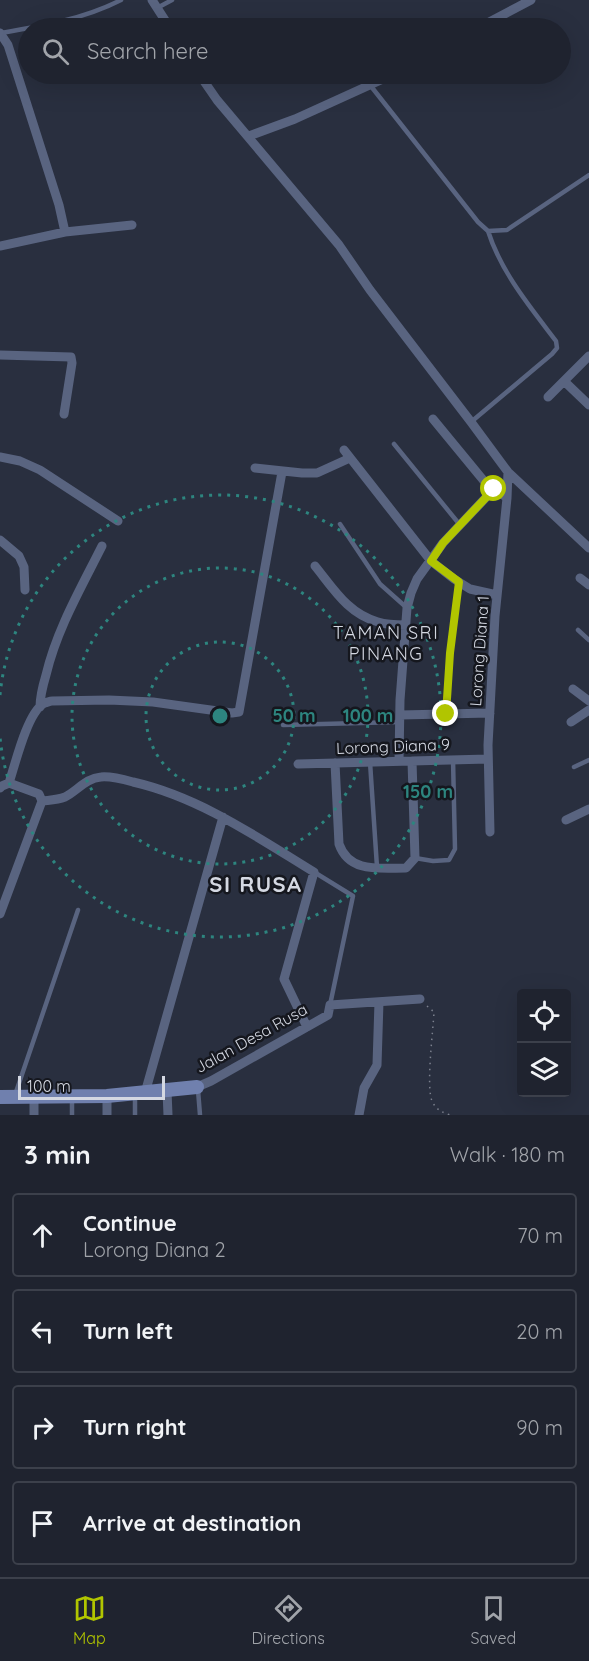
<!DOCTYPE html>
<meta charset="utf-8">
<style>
body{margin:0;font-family:Quicksand,sans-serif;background:#2c2f3b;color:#f1f3f6}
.controls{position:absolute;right:18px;bottom:18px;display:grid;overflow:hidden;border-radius:6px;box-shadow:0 6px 24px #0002}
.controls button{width:54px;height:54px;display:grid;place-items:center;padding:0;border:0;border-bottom:2px solid #3c404b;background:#1f232f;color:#f1f3f6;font:30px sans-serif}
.scale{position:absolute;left:18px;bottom:15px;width:147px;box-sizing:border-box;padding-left:6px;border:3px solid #d4d8e2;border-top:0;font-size:16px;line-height:21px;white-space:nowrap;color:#d4d8e2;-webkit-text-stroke:4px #15171e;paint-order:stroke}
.stop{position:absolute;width:18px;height:18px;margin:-14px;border:4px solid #b1c500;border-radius:50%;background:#fff}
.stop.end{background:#b1c500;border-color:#fff;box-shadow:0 2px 6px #0008}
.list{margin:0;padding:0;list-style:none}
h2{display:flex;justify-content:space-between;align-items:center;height:78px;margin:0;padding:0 24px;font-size:26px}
h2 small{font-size:20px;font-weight:400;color:#a1a4aa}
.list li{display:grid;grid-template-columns:39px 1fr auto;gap:18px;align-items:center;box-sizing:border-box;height:84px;margin:0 12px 12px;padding:0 12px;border:2px solid #3c404b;border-radius:6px}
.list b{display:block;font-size:22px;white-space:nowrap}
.list p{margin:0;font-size:20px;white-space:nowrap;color:#a1a4aa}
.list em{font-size:20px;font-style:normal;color:#a1a4aa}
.icon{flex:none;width:33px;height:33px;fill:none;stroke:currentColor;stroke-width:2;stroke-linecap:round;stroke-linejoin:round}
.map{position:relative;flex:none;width:589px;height:1115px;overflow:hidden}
.search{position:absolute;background:#1f232f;box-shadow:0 6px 24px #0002;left:18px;right:18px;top:18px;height:66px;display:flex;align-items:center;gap:15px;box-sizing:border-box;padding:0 21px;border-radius:33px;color:#a1a4aa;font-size:22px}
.sheet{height:462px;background:#1f232f}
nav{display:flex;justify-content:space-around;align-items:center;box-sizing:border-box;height:84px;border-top:2px solid #3c404b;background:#1f232f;font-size:16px;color:#a1a4aa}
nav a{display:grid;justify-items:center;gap:3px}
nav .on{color:#b1c500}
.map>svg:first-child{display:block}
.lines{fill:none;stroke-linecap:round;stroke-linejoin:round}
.path{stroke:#7c818e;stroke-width:1.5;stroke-dasharray:1.5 4.5;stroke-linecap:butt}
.lane{stroke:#596480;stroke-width:4.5}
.street{stroke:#596480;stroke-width:9}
.secondary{stroke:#7080ae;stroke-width:14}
.route{stroke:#b1c500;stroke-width:8}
.ring{fill:none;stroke:#2d857f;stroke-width:3;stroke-dasharray:3 6}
.labels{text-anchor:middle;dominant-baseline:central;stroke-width:5;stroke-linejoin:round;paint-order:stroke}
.street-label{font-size:16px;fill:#d4d8e2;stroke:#15171e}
.neighbourhood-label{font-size:18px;letter-spacing:1.5px;fill:#d4d8e2;stroke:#15171e}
.district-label{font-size:22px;font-weight:bold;letter-spacing:1.5px;fill:#d4d8e2;stroke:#15171e}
.centre{fill:#2d857f;stroke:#15171e;stroke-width:3}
.ring-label{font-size:18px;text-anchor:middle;font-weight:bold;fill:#2d857f;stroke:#15171e;stroke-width:5;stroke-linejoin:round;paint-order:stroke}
</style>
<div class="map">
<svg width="589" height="1115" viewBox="0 0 589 1115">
<rect width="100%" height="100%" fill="#292f3f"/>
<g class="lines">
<path class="path" d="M427 1006 434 1012C433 1032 426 1086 432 1101 436 1110 442 1112 450 1115"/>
<path class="lane" d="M157 8 172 0
M1 33C42 26 84 19 121 0
M370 85 478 222 488 231 507 230 589 175
M471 422 552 354 557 348 556 341C530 307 501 272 488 231
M394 444 460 525
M340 524 380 584 407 608
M578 630 589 640
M446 714 450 653 459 582
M283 725 400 722
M370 762 377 867
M574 767 589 760
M415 858 433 861 449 860 455 849 453 759
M314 872 353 896 330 1005
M198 1090 200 1115
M15 1095 78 910
M135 1096V1115
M72 1099V1115"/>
<path class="street" d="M152 0 170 28
M478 28 531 0
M0 33 8 45 59 205 65 232
M199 74 217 100 339 245 370 290 471 422 508 472 589 548
M249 136 295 119 394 74
M0 246 65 232 132 225
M0 355 71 357 72 363 64 414
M564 381 589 405
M548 397 589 356
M433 419 484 481 507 498
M344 450 431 561 454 579 470 589 497 595
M0 457 20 461 40 470 118 521
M255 468 302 473H317L350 458
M0 540 19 556 24 567 25 590
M315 566C333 588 348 614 378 622 387 625 397 625 406 625
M580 578 589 585
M573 689 589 701
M40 707C40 695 43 685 46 675 57 629 81 588 102 546
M400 715 490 713
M571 722 589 710
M399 761 400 700 407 608 411 593 417 579 443 543 494 489
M335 763 339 844C349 873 379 868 406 868L415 858 412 761
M298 764 488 759
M9 783C15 765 27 714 43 704 44 703 51 701 52 701L109 700 153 702 232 713 239 712 282 472
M0 788 2 786 9 783 39 794 42 801
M42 801C50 800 57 800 65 797 77 791 86 778 101 777 111 776 122 779 133 782 199 797 257 837 314 872L284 979 307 1027
M566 820 589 809
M490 832 488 745 495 616 507 498 508 472
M0 914 42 801
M197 1087 211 1081 328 1015 330 1005 420 999
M167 1091 168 1115
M145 1093 223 817
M107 1096V1115
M34 1097V1115
M359 1115 364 1088 377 1065 379 1002"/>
<path class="secondary" d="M0 1097 107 1096 197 1087"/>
</g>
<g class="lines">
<path class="route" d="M446 714 450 653 459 582 431 561 443 543 494 489"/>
</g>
<g class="ring">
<circle cx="220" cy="716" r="74"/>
<circle cx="220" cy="716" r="148"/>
<path d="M0 695A221 221 0 1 1 0 737"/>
</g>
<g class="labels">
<g class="street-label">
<text transform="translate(479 651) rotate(-86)">Lorong Diana 1</text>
<text transform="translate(393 746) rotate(-2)">Lorong Diana 9</text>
<text transform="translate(251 1038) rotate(-29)">Jalan Desa Rusa</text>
</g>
<g class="neighbourhood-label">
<text x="386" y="632">TAMAN SRI<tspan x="386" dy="21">PINANG</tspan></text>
</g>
<g class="district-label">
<text x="256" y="884">SI RUSA</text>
</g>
</g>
<circle cx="220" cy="716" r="9" class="centre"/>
<g class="ring-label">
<text x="294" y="722">50 m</text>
<text x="368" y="722">100 m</text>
<text x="428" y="798">150 m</text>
</g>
</svg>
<div class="controls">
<button><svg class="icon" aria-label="locate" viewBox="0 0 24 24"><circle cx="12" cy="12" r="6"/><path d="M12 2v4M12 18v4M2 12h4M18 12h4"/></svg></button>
<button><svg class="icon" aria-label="layers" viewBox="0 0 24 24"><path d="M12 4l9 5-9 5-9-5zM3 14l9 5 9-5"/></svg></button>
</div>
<div class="scale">100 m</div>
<div class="stop" style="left:494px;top:489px"></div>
<div class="stop end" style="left:446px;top:714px"></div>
<div class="search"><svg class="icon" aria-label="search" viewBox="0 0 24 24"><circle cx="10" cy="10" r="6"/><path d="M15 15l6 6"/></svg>Search here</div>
</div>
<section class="sheet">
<h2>3 min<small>Walk · 180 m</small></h2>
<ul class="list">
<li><svg class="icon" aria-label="ahead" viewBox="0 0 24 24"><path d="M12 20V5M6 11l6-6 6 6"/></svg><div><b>Continue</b><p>Lorong Diana 2</p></div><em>70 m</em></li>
<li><svg class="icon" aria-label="left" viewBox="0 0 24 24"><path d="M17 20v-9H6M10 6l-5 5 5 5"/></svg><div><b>Turn left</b></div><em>20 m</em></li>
<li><svg class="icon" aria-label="right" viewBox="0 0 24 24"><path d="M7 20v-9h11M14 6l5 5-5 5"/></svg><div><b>Turn right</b></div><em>90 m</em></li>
<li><svg class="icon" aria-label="arrive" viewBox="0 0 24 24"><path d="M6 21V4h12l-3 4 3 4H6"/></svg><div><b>Arrive at destination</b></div></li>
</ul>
</section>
<nav>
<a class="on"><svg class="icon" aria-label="map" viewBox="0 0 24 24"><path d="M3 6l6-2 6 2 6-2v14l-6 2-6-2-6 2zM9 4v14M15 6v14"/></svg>Map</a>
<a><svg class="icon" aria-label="directions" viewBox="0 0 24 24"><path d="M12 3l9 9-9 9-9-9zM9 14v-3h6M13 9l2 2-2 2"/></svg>Directions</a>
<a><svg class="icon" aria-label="saved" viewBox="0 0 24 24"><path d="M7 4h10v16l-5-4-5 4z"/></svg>Saved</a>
</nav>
